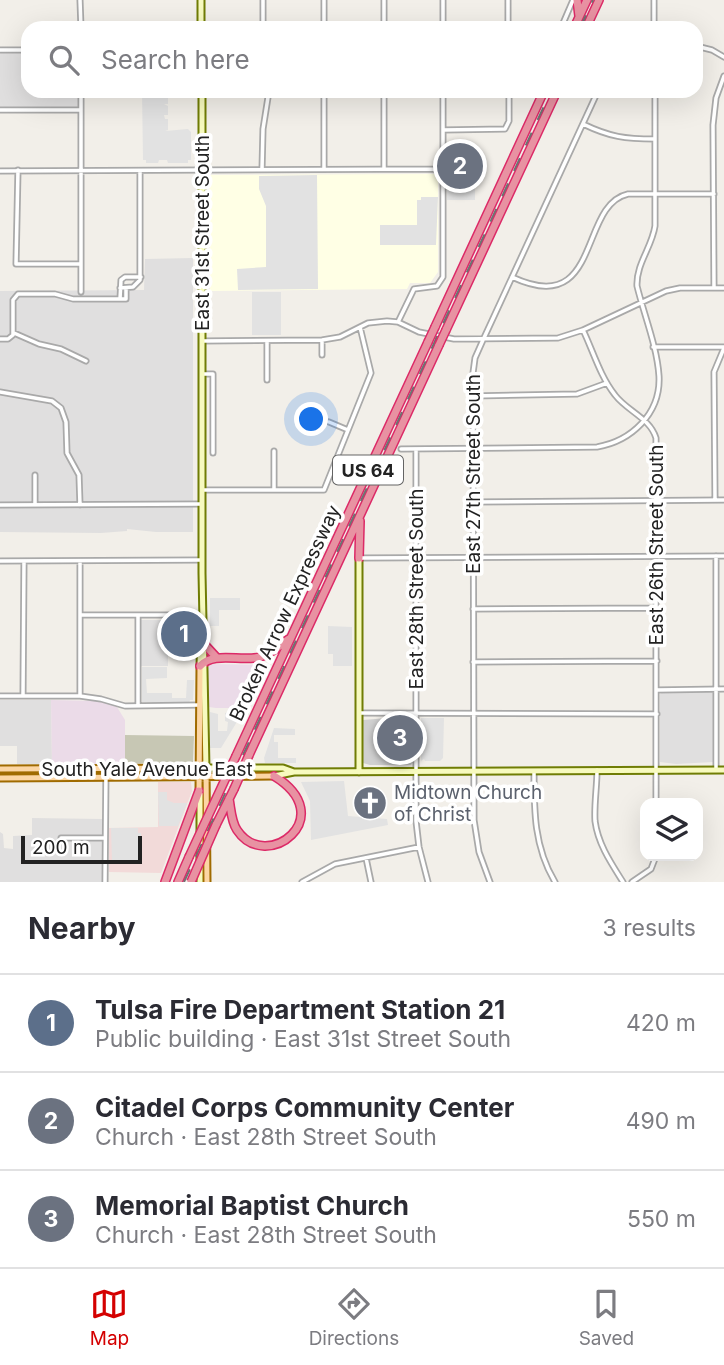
<!DOCTYPE html>
<meta charset="utf-8">
<style>
body{margin:0;font-family:Inter,sans-serif;background:#f2f2f3;color:#2b2b33}
.controls{position:absolute;right:21px;bottom:21px;display:grid;overflow:hidden;border-radius:14px;box-shadow:0 7px 28px #0002}
.controls button{width:63px;height:63px;display:grid;place-items:center;padding:0;border:0;border-bottom:2px solid #e1e1e2;background:#fff;color:#2b2b33;font:35px sans-serif}
.scale{position:absolute;left:21px;bottom:18px;width:121px;box-sizing:border-box;padding-left:7px;border:4px solid #222;border-top:0;font-size:19px;line-height:24px;white-space:nowrap;color:#222;-webkit-text-stroke:5px #fff;paint-order:stroke}
.you{position:absolute;left:312px;top:420px;width:24px;height:24px;margin:-18px;border:5px solid #fff;border-radius:50%;background:#1a73e8;box-shadow:0 0 0 10px #1a73e833}
.badge{display:grid;place-items:center;width:46px;height:46px;border-radius:50%;background:#d40000;color:#fff;font-size:23px;font-weight:700}
.pin{position:absolute;translate:-50% -50%;border:4px solid #fff;box-shadow:0 2px 7px #0006}
.list{margin:0;padding:0;list-style:none}
h2{display:flex;justify-content:space-between;align-items:center;height:91px;margin:0;padding:0 28px;font-size:30px}
h2 small{font-size:23px;font-weight:400;color:#7c7c81}
.list li{display:grid;grid-template-columns:46px 1fr auto;gap:21px;align-items:center;box-sizing:border-box;height:98px;padding:0 28px;border-top:2px solid #e1e1e2}
.list b{display:block;font-size:26px;white-space:nowrap}
.list p{margin:0;font-size:23px;white-space:nowrap;color:#7c7c81}
.list em{font-size:23px;font-style:normal;color:#7c7c81}
.icon{flex:none;width:38px;height:38px;fill:none;stroke:currentColor;stroke-width:2;stroke-linecap:round;stroke-linejoin:round}
.map{position:relative;flex:none;width:724px;height:882px;overflow:hidden}
.search{position:absolute;background:#fff;box-shadow:0 7px 28px #0002;left:21px;right:21px;top:21px;height:77px;display:flex;align-items:center;gap:18px;box-sizing:border-box;padding:0 24px;border-radius:21px;color:#7c7c81;font-size:26px}
.sheet{height:385px;background:#fff}
nav{display:flex;justify-content:space-around;align-items:center;box-sizing:border-box;height:98px;border-top:2px solid #e1e1e2;background:#fff;font-size:19px;color:#7c7c81}
nav a{display:grid;justify-items:center;gap:4px}
nav .on{color:#d40000}
.map>svg:first-child{display:block}
.residential{fill:#e0dfdf}
.commercial{fill:#f2dad9}
.industrial{fill:#ebdbe8}
.education{fill:#ffffe5}
.religious{fill:#d0d0d0}
.construction{fill:#c7c7b4}
.parking{fill:#e2e2e2}
.lines{fill:none;stroke-linecap:round;stroke-linejoin:round}
.street-casing{stroke:#a9a9a9;stroke-width:7}
.secondary-casing{stroke:#707d05;stroke-width:9}
.primary-casing{stroke:#a06b00;stroke-width:9}
.highway-casing{stroke:#dc2a67;stroke-width:10}
.street{stroke:#fff;stroke-width:3.5}
.secondary{stroke:#f7fabf;stroke-width:5}
.primary{stroke:#fcd6a4;stroke-width:5}
.highway{stroke:#e892a2;stroke-width:7}
.rail{stroke:#707070;stroke-width:2;stroke-dasharray:14 14;stroke-linecap:butt}
.highway-bridge-casing{stroke:#dc2a67;stroke-width:10;stroke-linecap:butt}
.highway-bridge{stroke:#e892a2;stroke-width:7}
.labels{text-anchor:middle;dominant-baseline:central;stroke-width:7;stroke-linejoin:round;paint-order:stroke}
.shield{fill:#fff;stroke:#646464;stroke-width:2}
.shield-label{font-size:18px;font-weight:bold;fill:#222}
.street-label{font-size:19px;fill:#222;stroke:#fff}
.worship-label{font-size:19px;fill:#5b616d;stroke:#fff;text-anchor:start}
</style>
<div class="map">
<svg width="724" height="882" viewBox="0 0 724 882">
<rect width="100%" height="100%" fill="#f2efe9"/>
<path class="residential" d="M0 53H28V91H78V108H0Z
M193 258V532H156L127 529V531L101 533 0 532V291L144 290 145 259Z
M140 620H168V666H141Z
M663 692H713V762L676 764 660 762V694Z
M0 700H51L52 765 17 764V746H0Z
M32 818 102 819 103 882H0V832L3 834 4 848 13 849V836L32 835Z"/>
<path class="commercial" d="M158 782H191L192 791 161 873 109 872V828L158 827Z"/>
<path class="industrial" d="M209 664 267 665 247 708H216L209 707 207 666Z
M51 700 97 701 117 707 125 720V765H52Z"/>
<path class="education" d="M438 174V272L430 283H410L407 289 210 291 209 175Z"/>
<path class="religious" d="M413 716V762L411 765H370L363 763V720Z"/>
<path class="construction" d="M125 735 194 736 193 762 125 764Z"/>
<path class="parking" d="M142 91H168V104H164L168 106V115H164L165 119H168V130L165 131 188 129 191 132V160H188V163H168L167 160H159L158 163H146V160H143Z
M317 175 318 289 238 290 237 269 266 267V206L259 189V176Z
M447 182H475V200H447Z
M421 197H438L436 245H380V225H417V200H421Z
M252 292H281V335H252Z
M210 598H240V610H219V626H210Z
M328 626 352 627V666H333V654H328Z
M142 667H167V678L146 679 147 693H172V698H186L187 680H194L193 700H190L189 703 142 702Z
M237 710 243 712 221 748H210V712L218 714V731H227L228 722 225 721V713Z
M421 718H444L443 758 440 761H425L424 759 421 761Z
M274 728 295 729V735H274V742H278V758H296V763H265L264 758Z
M344 781 348 816 387 819 388 825 311 840 310 801 301 782Z
M158 792H167V800L174 803H187L178 826H159Z
M111 828H138V833H141V860L112 861Z"/>
<g class="lines">
<g class="street-casing">
<path id="street" d="M80 0 81 28
M263 0V28
M384 0V28
M443 0V28
M508 0V28
M654 0V28
M324 28V0
M561 28 573 0
M696 46 712 50 724 57
M0 50H28
M81 91V292
M324 91V169
M0 110H81
M583 124C610 137 625 139 655 139
M443 130 505 129 509 121V91
M262 169 263 129 269 91
M384 169V91
M18 170 16 264H81
M0 171 443 169
M512 277C602 319 578 205 628 194H714
M120 288 133 287 140 280V171
M714 288 713 125 716 98 724 76
M120 299 121 280 125 277H141
M398 322 414 289 437 286 443 277V91
M583 330C593 351 600 376 615 395 627 411 650 418 656 438V803
M14 333 39 344 61 349 86 361
M0 339H8L13 335V300L18 294H55L73 299H126V288
M322 340V355
M202 341 322 340 340 337 368 323 387 321 398 322 419 332 454 339 558 338 583 330 666 291 680 288H724
M267 341V380
M653 347H724
M202 374H213V453
M0 392 52 401 61 408 66 422 67 453 79 475 80 505
M473 396 577 394 607 383
M329 422 348 430
M401 449 597 447C631 441 661 414 659 376 657 346 644 315 637 286 636 264 652 247 655 226V91
M416 449V821L419 847 428 882
M202 490H324L371 373 360 327
M274 490V451
M715 500 714 372 724 348
M473 502 724 500
M35 504V475
M0 505 202 504
M716 556V770
M359 558 724 556
M0 561 202 560
M80 561V696
M473 609 657 608
M80 615H202
M138 615V706
M473 662 657 661
M657 690 724 689
M23 695 24 561
M0 696H80L101 699 125 706 200 705
M359 713 657 714
M597 770C597 787 594 804 595 821 598 844 611 863 623 882
M534 771C534 811 534 847 555 882
M61 838H105
M366 858 371 882
M105 882 106 769
M302 882 335 864 419 847
M490 882 479 852 474 820 473 373 475 358 483 340 598 91
M632 882 651 869 656 856"/>
</g>
<g class="secondary-casing">
<path id="secondary" d="M201 0V28
M202 91V573L206 768H283L294 772
M359 558V772
M200 666 201 625
M274 776 294 772 724 770
M200 794V882"/>
</g>
<g class="primary-casing">
<path id="primary" d="M0 769 206 768 207 882
M0 778 274 776
M199 791 200 666"/>
</g>
<g class="highway-casing">
<path id="highway" d="M577 0 579 16
M574 28 587 0
M586 28 599 0
M435 327 544 91
M446 330 557 91
M359 558 360 521
M205 645 217 658
M200 666C214 651 241 662 260 657 271 654 280 645 289 639
M249 755 439 345
M236 756 428 342
M229 799C231 809 231 821 237 830 266 874 341 817 274 776
M216 825 234 789
M165 882 199 791
M178 882 189 857"/>
</g>
<use href="#street" class="street"/>
<use href="#secondary" class="secondary"/>
<use href="#primary" class="primary"/>
<use href="#highway" class="highway"/>
<path class="rail" d="M580 28 593 0
M184 882 551 91"/>
<g class="highway-bridge-casing">
<path id="highway-bridge" d="M428 342 435 327
M439 345 446 330
M234 789 249 755
M189 857 236 756
M191 882 216 825"/>
</g>
<use href="#highway-bridge" class="highway-bridge"/>
</g>
<defs>
<g id="church-disc" transform="scale(1.75)"><circle r="9.5" fill="#6b7280" stroke="#fff"/><path d="M-1.2-6h2.4v3.5h3.3v2.4h-3.3V6h-2.4V-.1h-3.3v-2.4h3.3Z" fill="#fff"/></g>
</defs>
<g fill-rule="evenodd">
<use href="#church-disc" x="370" y="803"/>
</g>
<g class="labels">
<rect class="shield" x="333" y="455.5" width="70" height="29" rx="5"/>
<g class="shield-label">
<text x="368" y="470">US 64</text>
</g>
<g class="street-label">
<text transform="translate(202 233) rotate(-90)">East 31st Street South</text>
<text transform="translate(473 474) rotate(-90)">East 27th Street South</text>
<text transform="translate(656 545) rotate(-90)">East 26th Street South</text>
<text transform="translate(416 589) rotate(-90)">East 28th Street South</text>
<text transform="translate(285 613) rotate(-65)">Broken Arrow Expressway</text>
<text x="147" y="769">South Yale Avenue East</text>
</g>
<g class="worship-label">
<text x="394" y="792">Midtown Church<tspan x="394" dy="22">of Christ</tspan></text>
</g>
</g>
</svg>
<div class="controls">
<button><svg class="icon" aria-label="layers" viewBox="0 0 24 24"><path d="M12 4l9 5-9 5-9-5zM3 14l9 5 9-5"/></svg></button>
</div>
<div class="scale">200 m</div>
<div class="you"></div>
<div class="pin badge" style="left:184px;top:634px;background:#5c6f8a">1</div>
<div class="pin badge" style="left:460px;top:166px;background:#6b7280">2</div>
<div class="pin badge" style="left:400px;top:738px;background:#6b7280">3</div>
<div class="search"><svg class="icon" aria-label="search" viewBox="0 0 24 24"><circle cx="10" cy="10" r="6"/><path d="M15 15l6 6"/></svg>Search here</div>
</div>
<section class="sheet">
<h2>Nearby<small>3 results</small></h2>
<ul class="list">
<li><span class="badge" style="background:#5c6f8a">1</span><div><b>Tulsa Fire Department Station 21</b><p>Public building · East 31st Street South</p></div><em>420 m</em></li>
<li><span class="badge" style="background:#6b7280">2</span><div><b>Citadel Corps Community Center</b><p>Church · East 28th Street South</p></div><em>490 m</em></li>
<li><span class="badge" style="background:#6b7280">3</span><div><b>Memorial Baptist Church</b><p>Church · East 28th Street South</p></div><em>550 m</em></li>
</ul>
</section>
<nav>
<a class="on"><svg class="icon" aria-label="map" viewBox="0 0 24 24"><path d="M3 6l6-2 6 2 6-2v14l-6 2-6-2-6 2zM9 4v14M15 6v14"/></svg>Map</a>
<a><svg class="icon" aria-label="directions" viewBox="0 0 24 24"><path d="M12 3l9 9-9 9-9-9zM9 14v-3h6M13 9l2 2-2 2"/></svg>Directions</a>
<a><svg class="icon" aria-label="saved" viewBox="0 0 24 24"><path d="M7 4h10v16l-5-4-5 4z"/></svg>Saved</a>
</nav>
